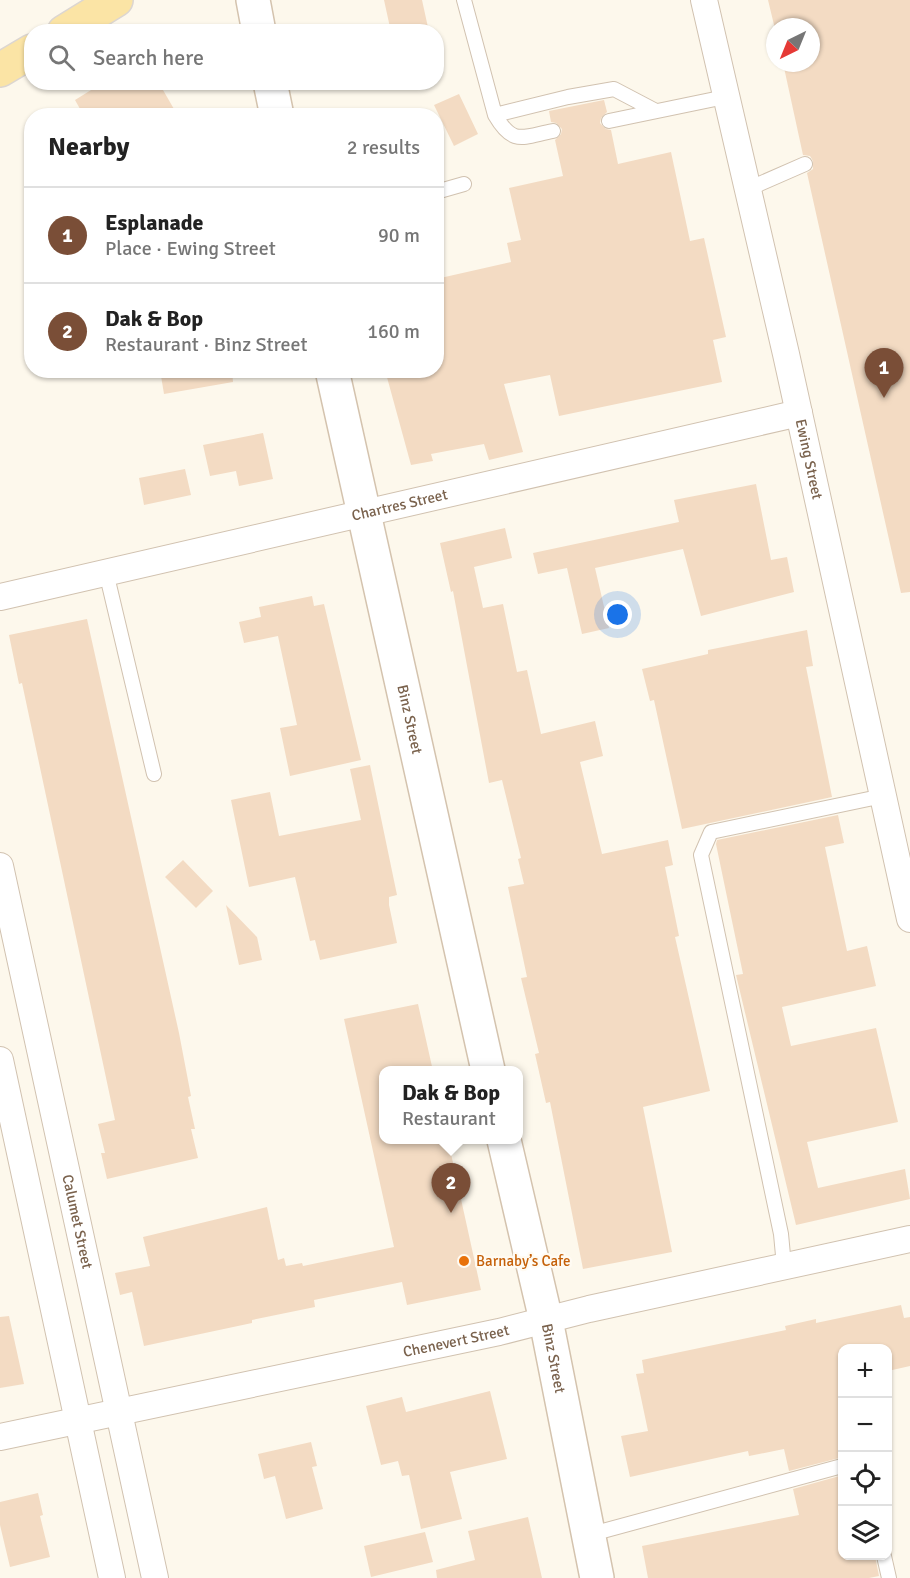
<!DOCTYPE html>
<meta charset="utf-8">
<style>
body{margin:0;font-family:Signika,sans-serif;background:#f6f6f6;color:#222}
.controls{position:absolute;right:18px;bottom:18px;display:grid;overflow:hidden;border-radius:12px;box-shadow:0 2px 4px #0004}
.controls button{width:54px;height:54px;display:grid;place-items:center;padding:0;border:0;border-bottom:2px solid #e0e0e0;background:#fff;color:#222;font:30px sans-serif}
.compass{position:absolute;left:766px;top:18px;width:54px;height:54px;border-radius:50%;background:#fff;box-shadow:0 2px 4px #0004;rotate:223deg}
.you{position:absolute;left:618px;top:615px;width:21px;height:21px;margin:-15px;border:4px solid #fff;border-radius:50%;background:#1a73e8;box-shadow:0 0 0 9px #1a73e833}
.badge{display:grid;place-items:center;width:39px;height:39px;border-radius:50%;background:#7a4e37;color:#fff;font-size:20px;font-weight:700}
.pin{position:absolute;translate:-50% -50px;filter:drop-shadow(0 2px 3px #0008)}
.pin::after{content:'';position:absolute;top:32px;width:21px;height:18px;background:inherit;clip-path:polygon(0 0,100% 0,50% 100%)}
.popup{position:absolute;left:379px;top:1066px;width:144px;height:78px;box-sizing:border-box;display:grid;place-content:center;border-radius:12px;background:#fff;filter:drop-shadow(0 2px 4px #0005);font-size:20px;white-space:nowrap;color:#767676}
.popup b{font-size:22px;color:#222}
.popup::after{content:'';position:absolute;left:50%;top:100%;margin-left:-12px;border:12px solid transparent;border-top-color:#fff}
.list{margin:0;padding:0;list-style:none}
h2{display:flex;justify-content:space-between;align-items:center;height:78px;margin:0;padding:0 24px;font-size:26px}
h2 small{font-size:20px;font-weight:400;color:#767676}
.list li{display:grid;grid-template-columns:39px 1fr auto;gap:18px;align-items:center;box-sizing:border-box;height:96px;padding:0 24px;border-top:2px solid #e0e0e0}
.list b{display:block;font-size:22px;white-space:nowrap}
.list p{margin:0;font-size:20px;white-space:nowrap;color:#767676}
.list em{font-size:20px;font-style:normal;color:#767676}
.icon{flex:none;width:33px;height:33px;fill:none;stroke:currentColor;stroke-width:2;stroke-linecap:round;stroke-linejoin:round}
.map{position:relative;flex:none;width:910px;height:1578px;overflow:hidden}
.search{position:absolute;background:#fff;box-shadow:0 2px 4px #0004;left:24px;top:24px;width:420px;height:66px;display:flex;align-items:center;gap:15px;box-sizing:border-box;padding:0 21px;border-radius:24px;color:#767676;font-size:22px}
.panel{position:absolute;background:#fff;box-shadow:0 2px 4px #0004;left:24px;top:108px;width:420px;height:270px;border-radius:24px}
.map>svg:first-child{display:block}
.building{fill:#f3dbc3}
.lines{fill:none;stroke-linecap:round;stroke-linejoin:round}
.service-casing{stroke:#d1c2b0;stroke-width:16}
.minor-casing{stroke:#d1c2b0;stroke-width:28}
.secondary-casing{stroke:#d4c3ae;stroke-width:36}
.primary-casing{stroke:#dcd6d1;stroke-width:36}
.service{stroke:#fff;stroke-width:14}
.minor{stroke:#fff;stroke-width:26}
.secondary{stroke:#fff;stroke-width:33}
.primary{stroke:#fbe4a5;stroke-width:33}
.food-dot{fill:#e8710a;stroke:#fffbf3;stroke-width:2}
.labels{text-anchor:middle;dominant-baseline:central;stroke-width:4.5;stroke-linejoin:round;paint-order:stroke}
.street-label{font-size:15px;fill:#7a624d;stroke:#fffbf3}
.food-label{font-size:15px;fill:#c56008;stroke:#fffbf3;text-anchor:start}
</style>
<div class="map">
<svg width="910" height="1578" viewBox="0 0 910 1578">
<rect width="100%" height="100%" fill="#fdf8ec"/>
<path class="building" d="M384 0H422L429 32H391Z
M768 0H910V592L901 593 807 173 813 169V161L810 156 803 155 783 63H811V27H775V29Z
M104 82 119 90 139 82 151 84 163 90 178 116H84L75 100Z
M459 94 478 134 454 146 434 105Z
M604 100 607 112 601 118 600 123 606 129 611 130 618 164 671 152 690 241 704 238 726 337 713 340 722 382 559 416 550 375 504 384 523 452 489 460 484 444 431 454 433 461 411 465 385 370H436V279L511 262 507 243 521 240 509 188 563 176 555 140 561 134 562 129 556 123 551 122 549 111Z
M160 370H232L233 382 164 394Z
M263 433 273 479 239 486 236 471 210 476 203 445Z
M185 469 191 495 144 505 139 478Z
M756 484 771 560 787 557 794 592 701 616 683 549 595 568 609 628 582 634 567 568 538 574 533 553 679 522 674 500Z
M505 528 512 558 474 567 483 608 503 604 517 672 527 670 541 734 595 721 603 756 580 762 602 854 668 840 673 865 665 867 679 936 675 937 710 1091 643 1107 672 1252 583 1269 550 1102 546 1103 535 1054 539 1053 521 978 527 977 508 887 524 884 518 859 521 858 502 780 489 783 453 591 451 592 440 543Z
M312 596 314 606 324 604 361 760 290 776 280 728 297 725 278 636 244 643 239 622 261 617 259 607Z
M87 619 179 1033 191 1096 188 1097 195 1129H191L198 1158 107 1179 101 1153H105L98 1124 115 1120 22 683 19 684 9 635Z
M807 630 813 666 806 667 832 797 682 829 654 700 650 701 642 669 708 654V650Z
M370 765 397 895 389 897V905L397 943 320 960 315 940 310 941 295 877 249 887 231 800 270 792 279 836 361 820 350 769Z
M838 815 844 843 825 847 847 951 867 946 876 986 782 1007 791 1046 876 1028 898 1122 807 1142 818 1188 905 1169 910 1199 796 1225 736 975 743 974 716 844 717 840Z
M183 860 213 891 196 908 165 877Z
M226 905 257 937 262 960 239 965Z
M418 1004 433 1071H384V1140H448L481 1290 407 1305 402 1282 314 1300 315 1307 252 1320V1323L144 1346 132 1292 120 1295 115 1273 150 1266 143 1237 267 1207 278 1260 284 1258 286 1266 302 1263 303 1266 394 1247 344 1019Z
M901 1305 904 1318 910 1317V1366L888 1371V1348H843V1457L789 1471 784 1449 749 1456 748 1451 630 1477 621 1436 648 1431 636 1374 644 1373 642 1360 786 1330 785 1326 816 1319V1323Z
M9 1316 24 1384 0 1388V1317Z
M490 1391 507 1459 450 1472 462 1519 421 1529 409 1475 402 1476 398 1461 381 1465 366 1406 402 1397 406 1412Z
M311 1442 317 1466 312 1467 323 1509 286 1519 275 1476 264 1479 258 1454Z
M843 1475V1556H875L879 1576 869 1578H648L642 1546 799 1515 793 1489Z
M38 1493 43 1515 40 1516 50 1557 10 1567 0 1525V1502Z
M528 1517 542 1578H437L436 1570 475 1560 468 1531Z
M425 1532 433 1562 371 1577 364 1546Z"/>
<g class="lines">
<g class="service-casing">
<path id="service" d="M464 0 495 115C513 146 522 137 553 131
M495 115 568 97 614 89 654 110
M609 121 725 97
M748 189 805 164
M436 192 464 184
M106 572 154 774
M784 1266 781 1234 701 855 711 832 883 796
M588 1535 842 1466
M884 1556 889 1578"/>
</g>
<g class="minor-casing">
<g id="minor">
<path id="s1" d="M704 0 786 354 910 919"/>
<path id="s2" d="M0 597 799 413"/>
<path id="s3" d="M0 866 155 1578"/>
<path d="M0 1060 112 1578"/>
<path id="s4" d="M0 1437 499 1332 589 1309 910 1239"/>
</g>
</g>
<g class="secondary-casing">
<g id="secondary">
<path d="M253 0 259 32"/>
<path d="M270 82 277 116"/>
<path id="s5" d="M332 370 488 1070"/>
<path id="s6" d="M504 1140 546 1320 597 1578"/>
</g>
</g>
<g class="primary-casing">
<path id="primary" d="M64 32 116 0
M0 70 32 51"/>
</g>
<use href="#service" class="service"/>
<use href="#minor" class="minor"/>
<use href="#secondary" class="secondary"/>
<use href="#primary" class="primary"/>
</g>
<circle class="food-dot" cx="464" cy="1261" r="6"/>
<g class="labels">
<g class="street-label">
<text stroke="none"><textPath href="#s1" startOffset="471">Ewing Street</textPath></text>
<text stroke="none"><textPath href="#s2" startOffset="410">Chartres Street</textPath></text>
<text stroke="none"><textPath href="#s5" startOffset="358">Binz Street</textPath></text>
<text stroke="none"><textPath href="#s3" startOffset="364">Calumet Street</textPath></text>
<text stroke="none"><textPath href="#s4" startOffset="466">Chenevert Street</textPath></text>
<text stroke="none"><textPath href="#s6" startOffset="224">Binz Street</textPath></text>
</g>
<g class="food-label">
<text x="476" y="1261">Barnaby’s Cafe</text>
</g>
</g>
</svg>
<div class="controls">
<button>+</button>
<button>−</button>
<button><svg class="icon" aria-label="locate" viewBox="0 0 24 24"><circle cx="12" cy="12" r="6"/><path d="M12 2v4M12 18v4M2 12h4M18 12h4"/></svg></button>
<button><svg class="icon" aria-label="layers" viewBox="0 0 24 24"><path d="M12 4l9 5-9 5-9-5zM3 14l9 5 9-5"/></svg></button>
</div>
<svg class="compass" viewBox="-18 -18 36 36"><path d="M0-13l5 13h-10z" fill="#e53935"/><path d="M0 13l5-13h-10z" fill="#767676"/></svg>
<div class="you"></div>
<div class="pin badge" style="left:884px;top:398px">1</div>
<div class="pin badge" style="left:451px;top:1213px">2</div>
<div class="popup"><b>Dak &amp; Bop</b>Restaurant</div>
<div class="search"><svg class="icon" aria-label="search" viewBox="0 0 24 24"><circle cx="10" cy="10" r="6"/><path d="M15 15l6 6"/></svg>Search here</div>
<section class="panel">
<h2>Nearby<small>2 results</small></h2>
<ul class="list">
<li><span class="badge">1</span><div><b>Esplanade</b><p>Place · Ewing Street</p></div><em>90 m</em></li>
<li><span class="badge">2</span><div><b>Dak &amp; Bop</b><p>Restaurant · Binz Street</p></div><em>160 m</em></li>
</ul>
</section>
</div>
